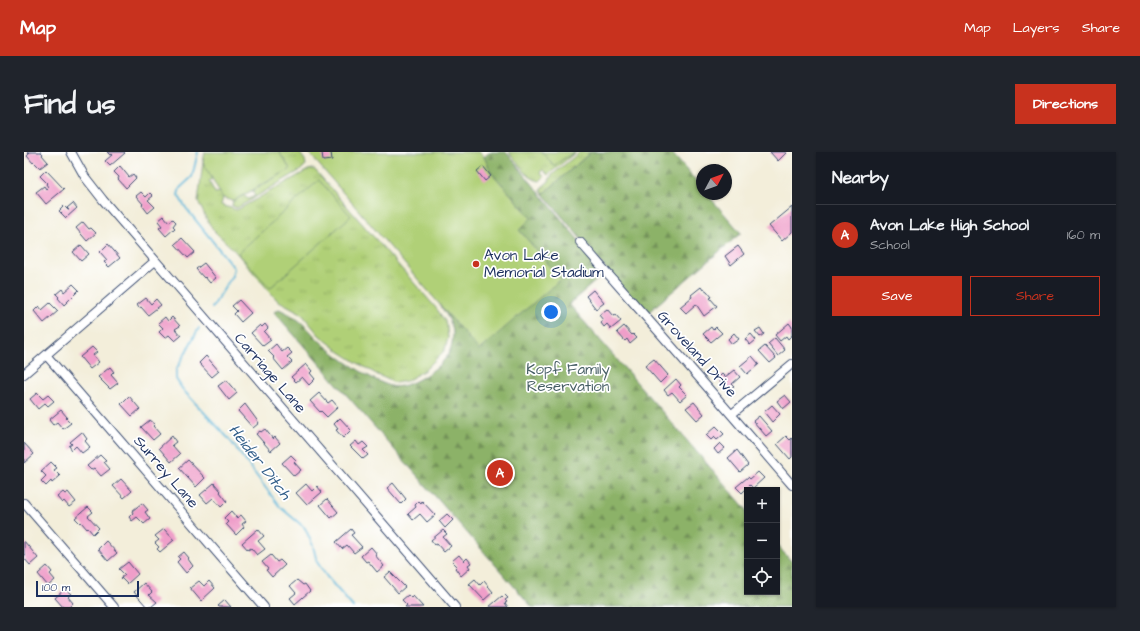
<!DOCTYPE html>
<meta charset="utf-8">
<style>
body{margin:0;font-family:"Architects Daughter",sans-serif;background:#20242c;color:#f1f3f6}
.controls{position:absolute;right:12px;bottom:12px;display:grid;overflow:hidden;border-radius:0px;box-shadow:0 1px 3px #0004}
.controls button{width:36px;height:36px;display:grid;place-items:center;padding:0;border:0;border-bottom:1px solid #363941;background:#171b24;color:#f1f3f6;font:20px sans-serif}
.compass{position:absolute;left:672px;top:12px;width:36px;height:36px;border-radius:50%;background:#171b24;box-shadow:0 1px 3px #0004;rotate:49deg}
.scale{position:absolute;left:12px;bottom:10px;width:103px;box-sizing:border-box;padding-left:4px;border:2px solid #1b2f5e;border-top:0;font-size:11px;line-height:14px;white-space:nowrap;color:#1b2f5e;-webkit-text-stroke:3px #fff;paint-order:stroke}
.you{position:absolute;left:527px;top:160px;width:14px;height:14px;margin:-10px;border:3px solid #fff;border-radius:50%;background:#1a73e8;box-shadow:0 0 0 6px #1a73e833}
.badge{display:grid;place-items:center;width:26px;height:26px;border-radius:50%;background:#c8321e;color:#fff;font-size:13px;font-weight:700}
.pin{position:absolute;translate:-50% -50%;border:2px solid #fff;box-shadow:0 1px 4px #0006}
.list{margin:0;padding:0;list-style:none}
h2{display:flex;justify-content:space-between;align-items:center;height:52px;margin:0;padding:0 16px;font-size:17px}
h2 small{font-size:13px;font-weight:400;color:#9ea1a6}
.list li{display:grid;grid-template-columns:26px 1fr auto;gap:12px;align-items:center;box-sizing:border-box;height:60px;padding:0 16px;border-top:1px solid #363941}
.list b{display:block;font-size:15px;white-space:nowrap}
.list p{margin:0;font-size:13px;white-space:nowrap;color:#9ea1a6}
.list em{font-size:13px;font-style:normal;color:#9ea1a6}
.actions{display:flex;gap:8px;padding:12px 16px}
.actions a{flex:1;padding:9px 0;border:1px solid #c8321e;border-radius:0px;text-align:center;font-size:14px;color:#c8321e}
.actions .main{background:#c8321e;color:#fff}
.icon{flex:none;width:22px;height:22px;fill:none;stroke:currentColor;stroke-width:2;stroke-linecap:round;stroke-linejoin:round}
.map{position:relative;flex:none;width:768px;height:455px;overflow:hidden;border-radius:0px}
header{display:flex;align-items:center;gap:24px;box-sizing:border-box;height:56px;padding:0 20px;background:#c8321e;color:#fff}
header strong{font-size:19px}
nav{display:flex;gap:22px;margin-inline-start:auto;font-size:14px}
.intro{display:flex;align-items:center;justify-content:space-between;box-sizing:border-box;height:96px;padding:0 24px}
h1{margin:0;font-size:28px}
.button{padding:10px 18px;border-radius:0px;background:#c8321e;color:#fff;font-size:14px;font-weight:700}
main{display:flex;gap:24px;padding:0 24px}
aside{flex:1;background:#171b24;border-radius:0px;box-shadow:0 1px 3px #0004}
.map>svg:first-child{display:block}
.grass{fill:url(#grass-tufts);stroke:#66806a}
.forest{fill:url(#forest-firs);stroke:#547063}
.garden{fill:#b0d077;stroke:#66806a}
.lines{fill:none;stroke-linecap:round;stroke-linejoin:round}
.stream{stroke:#5ab5d8;stroke-width:2}
.building{fill:#ef9ec9}
.street-casing{stroke:#3b4c71;stroke-width:10}
.street{stroke:#fff;stroke-width:8}
.poi-dot{fill:#c8321e;stroke:#fff;stroke-width:1.5}
.labels{text-anchor:middle;dominant-baseline:central;stroke-width:3.5;stroke-linejoin:round;paint-order:stroke}
.poi-label{font-size:15px;fill:#1b2f5e;stroke:#fff;text-anchor:start}
.street-label{font-size:15px;fill:#1b2f5e;stroke:#fff}
.park-label{font-size:15px;fill:#485f66;stroke:#fff}
.water-label{font-size:16px;font-style:italic;fill:#315e89;stroke:#fff}
</style>
<header>
<strong>Map</strong>
<nav><a>Map</a><a>Layers</a><a>Share</a></nav>
</header>
<div class="intro"><h1>Find us</h1><a class="button">Directions</a></div>
<main>
<div class="map">
<svg width="768" height="455" viewBox="0 0 768 455">
<defs>
<pattern id="grass-tufts" width="24" height="20" patternUnits="userSpaceOnUse"><rect width="24" height="20" fill="#b0d077"/><path d="M3 7l-1-3M5 7V3M7 7l1-3M15 17l-1-3M17 17v-4M19 17l1-3" fill="none" stroke="#97b369"/></pattern>
<pattern id="forest-firs" width="22" height="20" patternUnits="userSpaceOnUse"><rect width="22" height="20" fill="#8cb268"/><path d="M5 1l3.5 6h-7zM16 11l3.5 6h-7z" fill="#729159"/></pattern>
</defs>
<rect width="100%" height="100%" fill="#fff"/>
<filter id="ink" filterUnits="userSpaceOnUse"><feTurbulence type="fractalNoise" baseFrequency=".025" numOctaves="2"/><feDisplacementMap in="SourceGraphic" scale="8" xChannelSelector="R" yChannelSelector="G"/><feConvolveMatrix kernelMatrix="1 2 1 2 8 2 1 2 1" color-interpolation-filters="sRGB"/></filter>
<filter id="wash" filterUnits="userSpaceOnUse"><feTurbulence type="fractalNoise" baseFrequency=".012" numOctaves="4" result="noise"/><feDisplacementMap in="SourceGraphic" scale="16" xChannelSelector="R" yChannelSelector="G"/><feGaussianBlur stdDeviation="0.9" result="paint"/><feColorMatrix in="noise" values="0 0 0 0 0 0 0 0 0 0 0 0 0 0 0 0 0 1.4 0 .05"/><feComposite in="paint" operator="in"/></filter>
<g filter="url(#wash)">
<rect width="100%" height="100%" fill="#f3eeda"/>
<path class="grass" d="M255 0H275L281 8 282 13 277 18 213 56 208 54 209 49 220 43 224 47 231 44 228 39 266 17Z
M485 0H518L530 14 539 7 552 0 524 23 519 18 516 20 520 25 516 29C502 27 493 10 485 0Z
M556 0H567L519 42 517 39V36L525 29 528 23Z
M179 10 189 27 185 29 191 41 196 40 199 46 197 53 213 58 284 18 289 17 292 19 412 156 421 169 423 175 424 186 421 197 419 200 402 217 383 229 371 231 354 223 332 210 315 199 295 183 277 161 253 148 209 97 190 79 183 68 174 49Z"/>
<path class="forest" d="M466 0H482L556 90 582 120 545 152 723 358V440H753V393L768 410V455H508L250 160 255 157C261 160 268 163 273 167 282 173 289 183 297 190 312 204 348 229 367 234 383 239 418 215 425 201 428 195 429 186 429 180 428 170 421 161 416 153L493 165 537 127 495 78 507 66 467 20 460 5Z
M567 0H647L678 36V42H683L717 81 621 163 519 42Z"/>
<path class="garden" d="M181 0H255L266 17 209 49 199 46 179 10Z
M284 0H455L460 5 467 20 507 66 495 78 537 127 455 198Z
M518 0H551L539 7 530 14Z
M295 28 327 64 246 136 214 101Z"/>
<g class="lines">
<path class="stream" d="M174 0 168 25 156 36 154 43 162 56 210 116 208 124 188 156
M175 176 152 218V227L159 238 205 287 256 355 281 376 289 394 293 410 303 425 329 455"/>
</g>
<g id="blocks">
<path class="building" d="M3 0H17L19 2 18 3 24 10 16 16 10 10 9 11 3 4 5 2Z
M83 0H100L101 1 86 14 81 9 88 3 87 2 86 3Z
M298 0H307L308 8 299 9Z
M746 0H763L754 9Z
M96 14 105 25 109 22 112 26 102 36 94 27 95 25 90 20Z
M459 14 467 24 461 29 453 19Z
M22 18 40 37 22 52 12 40 20 34 22 37 24 35 22 32 23 31 16 24Z
M117 40 122 45 126 41 129 44 124 48 131 55 124 61 118 53 119 52 112 44Z
M49 51 53 56 42 66 35 59 40 54 44 58H45L43 56Z
M768 55V80L758 89 745 74Z
M140 64 145 70 149 67 152 70 149 74 151 76 142 84 135 76 138 74 134 69Z
M59 70 65 77 67 76 72 81 63 89 52 76Z
M158 86 171 100 164 106 151 92Z
M84 92 96 106 85 115 80 110 83 108 76 100Z
M57 93 65 102 57 109 49 100Z
M714 94 720 102 707 113 701 104Z
M180 111 192 126 186 131 181 125 180 126 172 117Z
M49 132 55 138 40 153 34 146 35 145 32 142 38 137 40 140Z
M677 135 679 138 680 137 683 139 688 145 686 146 693 154 680 164 672 152 662 161 656 155 668 145 667 143Z
M569 138 580 151 572 157 562 144Z
M122 146 127 152 132 147 137 153 124 163 117 155 115 156 113 153Z
M215 148 227 161 217 170 210 162 213 159 208 154Z
M26 151 34 159 20 171 10 159 15 154 18 158Z
M583 157 589 164 592 163 597 169 587 177 583 172 580 175 577 171 579 168 575 163Z
M141 165 144 169 148 165 156 174 151 177 157 184 151 189 145 183 141 186 135 180 139 176 134 171Z
M765 171 768 175V183L764 187 762 184 756 189 751 183Z
M241 172 244 176 240 180 247 188 239 194 227 181 236 173 238 175Z
M600 174 608 183 609 182 613 186 606 192 603 187 601 189 593 180Z
M687 175 689 178 692 175 698 181 687 190 679 182Z
M736 176 740 182 736 185 731 179Z
M710 181 715 187 708 192 704 187Z
M727 182 732 188 726 193 721 187Z
M751 186 761 198 754 204 744 192Z
M252 192 258 200 263 196 268 201 263 205 268 210 259 218 249 206 250 205 244 199Z
M741 194 752 206 746 211 735 199Z
M68 195 73 200 69 203 75 210 66 217 56 205Z
M182 204 195 219 188 225 175 211Z
M728 204 735 212 723 222 716 214Z
M630 207 644 223 636 231 621 214Z
M282 212 288 219 286 221 291 227 285 233 278 225 272 230 267 225Z
M86 215 90 220 87 223 94 231 86 237 74 225Z
M710 218 716 225 708 232 710 234 704 239 696 230 697 229 694 226 698 222 701 225Z
M652 227 657 233 655 235 663 243 656 249 648 240 644 243 640 238Z
M202 228 213 241 205 248 194 234Z
M13 241 19 247 24 243 30 249 24 254 21 251 14 257 6 247Z
M295 241 304 251 308 248 314 255 303 265 297 259 296 260 286 249Z
M761 243 767 250 759 257 753 249Z
M105 244 116 257 108 264 97 252Z
M670 250 680 262 673 268 662 256Z
M221 252 235 271 229 276 214 259Z
M748 253 756 262 748 270 740 260Z
M37 258 43 265 42 266 47 271 39 277 33 270 29 273 25 268Z
M735 264 748 279 742 284 729 269Z
M316 266 327 278 319 286 312 278 314 277 310 272Z
M126 268 131 272 129 274 136 282 129 288 117 275Z
M692 274 700 282 693 288 690 285 687 288 682 283Z
M241 277 249 287 251 285 256 291 247 299 232 282 236 279 237 280Z
M58 280 63 287 61 289 66 295 58 301 52 294 48 298 45 294 48 292 46 290Z
M148 284 152 290 148 293 156 302 147 310 135 296Z
M762 284 766 288 768 286V305L766 307 753 292Z
M332 289 335 293 339 290 344 295 339 298 344 303 339 307 326 294Z
M0 291 10 302 0 311Z
M696 291 701 296 694 302 690 297Z
M713 298 724 313 716 320 704 306Z
M76 303 82 309 80 310 86 317 77 324 70 316 67 318 63 314Z
M267 303 272 308 270 310 277 318 270 324 258 311Z
M164 308 181 326 172 335 155 316Z
M27 310 33 316 30 318 36 324 28 331 27 329 22 334 17 329 22 324 17 319Z
M734 320 740 326 729 336 726 333 718 341 712 335 724 325 726 327Z
M97 327 108 339 100 346 89 334Z
M190 331 197 339 196 340 203 349 197 355 189 346 183 351 176 343Z
M369 331 382 347 377 352 363 336Z
M282 332 288 339 293 334 298 340 283 353 272 341Z
M39 340 41 342 44 340 52 350 45 355 40 349 38 351 33 345Z
M303 347 314 360 307 366 296 353Z
M395 349 397 351 398 349 411 363 403 370 396 362 389 368 384 362 392 355 391 353Z
M118 351 124 358 121 360 126 367 120 372 113 365 108 369 105 365 109 361 108 359Z
M64 355 69 360 64 364 75 376 69 382 64 376 63 377 57 370 56 371 51 366Z
M207 359 213 366 217 363 222 369 218 372 220 375 212 383 202 372 204 370 200 366Z
M423 362 429 368 421 376 415 369Z
M140 377 150 388 136 400 133 397 135 395 131 391 135 388 131 384Z
M234 377 240 384 234 389 241 397 233 403 227 396 224 398 218 391Z
M327 377 330 381 327 383 338 395 330 401 323 393 318 397 312 390Z
M419 378 423 382 419 385 427 394 420 400 413 392 411 393 407 388Z
M0 389 14 406 6 413 0 406 1 403 0 402Z
M82 389 93 401 84 409 74 397Z
M347 395 353 402 351 403 360 414 353 420 344 409 342 410 337 404Z
M160 400 165 406 164 407 169 414 162 421 153 410 156 407 154 405Z
M247 403 253 410 256 408 261 413 248 425 242 418 244 417 238 410Z
M435 403 440 409 443 406 447 411 444 413 446 416 437 424 431 416 433 414 428 409Z
M104 410 114 422 103 432 97 426 101 423 95 417Z
M23 414 28 420 26 422 31 428 24 434 14 422Z
M366 420 381 435 374 441 360 425Z
M451 427 456 433 460 429 469 440 460 448 445 432Z
M273 428 279 433 281 432 286 439 271 452 266 446 272 441 266 434Z
M175 429 180 434 185 429 191 436 177 449 166 436Z
M120 431 128 440 125 443 133 450 127 455H123L110 440Z
M41 437 47 442 44 445 49 451 45 455H39L31 446Z
M384 443 387 446 389 444 399 455H381L383 453 378 448Z
M481 443 484 446 481 448 483 450 481 451 484 455H465L478 444 479 445Z
M201 448 207 455H195L194 454Z"/>
</g>
</g>
<g filter="url(#ink)">
<use href="#blocks" fill-opacity="0" stroke="#3b4c71" stroke-width="1"/>
<g class="lines">
<g class="street-casing">
<path id="street" d="M47 0 61 25 79 48 431 455
M556 90C627 171 698 251 768 333
M22 203 240 455
M0 222 131 109
M708 262 768 212
M0 351 90 455"/>
</g>
<use href="#street" class="street"/>
</g>
</g>
<circle class="poi-dot" cx="452" cy="112" r="4"/>
<g class="labels">
<g class="poi-label">
<text x="460" y="103">Avon Lake<tspan x="460" dy="17">Memorial Stadium</tspan></text>
</g>
<g class="street-label">
<text transform="translate(673 202) rotate(48)">Groveland Drive</text>
<text transform="translate(246 221) rotate(49)">Carriage Lane</text>
<text transform="translate(142 320) rotate(49)">Surrey Lane</text>
</g>
<g class="park-label">
<text x="544" y="217">Kopf Family<tspan x="544" dy="17">Reservation</tspan></text>
</g>
<g class="water-label">
<text transform="translate(236 310) rotate(52)">Heider Ditch</text>
</g>
</g>
</svg>
<div class="controls">
<button>+</button>
<button>−</button>
<button><svg class="icon" aria-label="locate" viewBox="0 0 24 24"><circle cx="12" cy="12" r="6"/><path d="M12 2v4M12 18v4M2 12h4M18 12h4"/></svg></button>
</div>
<svg class="compass" viewBox="-18 -18 36 36"><path d="M0-13l5 13h-10z" fill="#e53935"/><path d="M0 13l5-13h-10z" fill="#9ea1a6"/></svg>
<div class="scale">100 m</div>
<div class="you"></div>
<div class="pin badge" style="left:476px;top:321px">A</div>
</div>
<aside>
<h2>Nearby<small></small></h2>
<ul class="list">
<li><span class="badge">A</span><div><b>Avon Lake High School</b><p>School</p></div><em>160 m</em></li>
</ul>
<div class="actions"><a class="main">Save</a><a>Share</a></div>
</aside>
</main>
